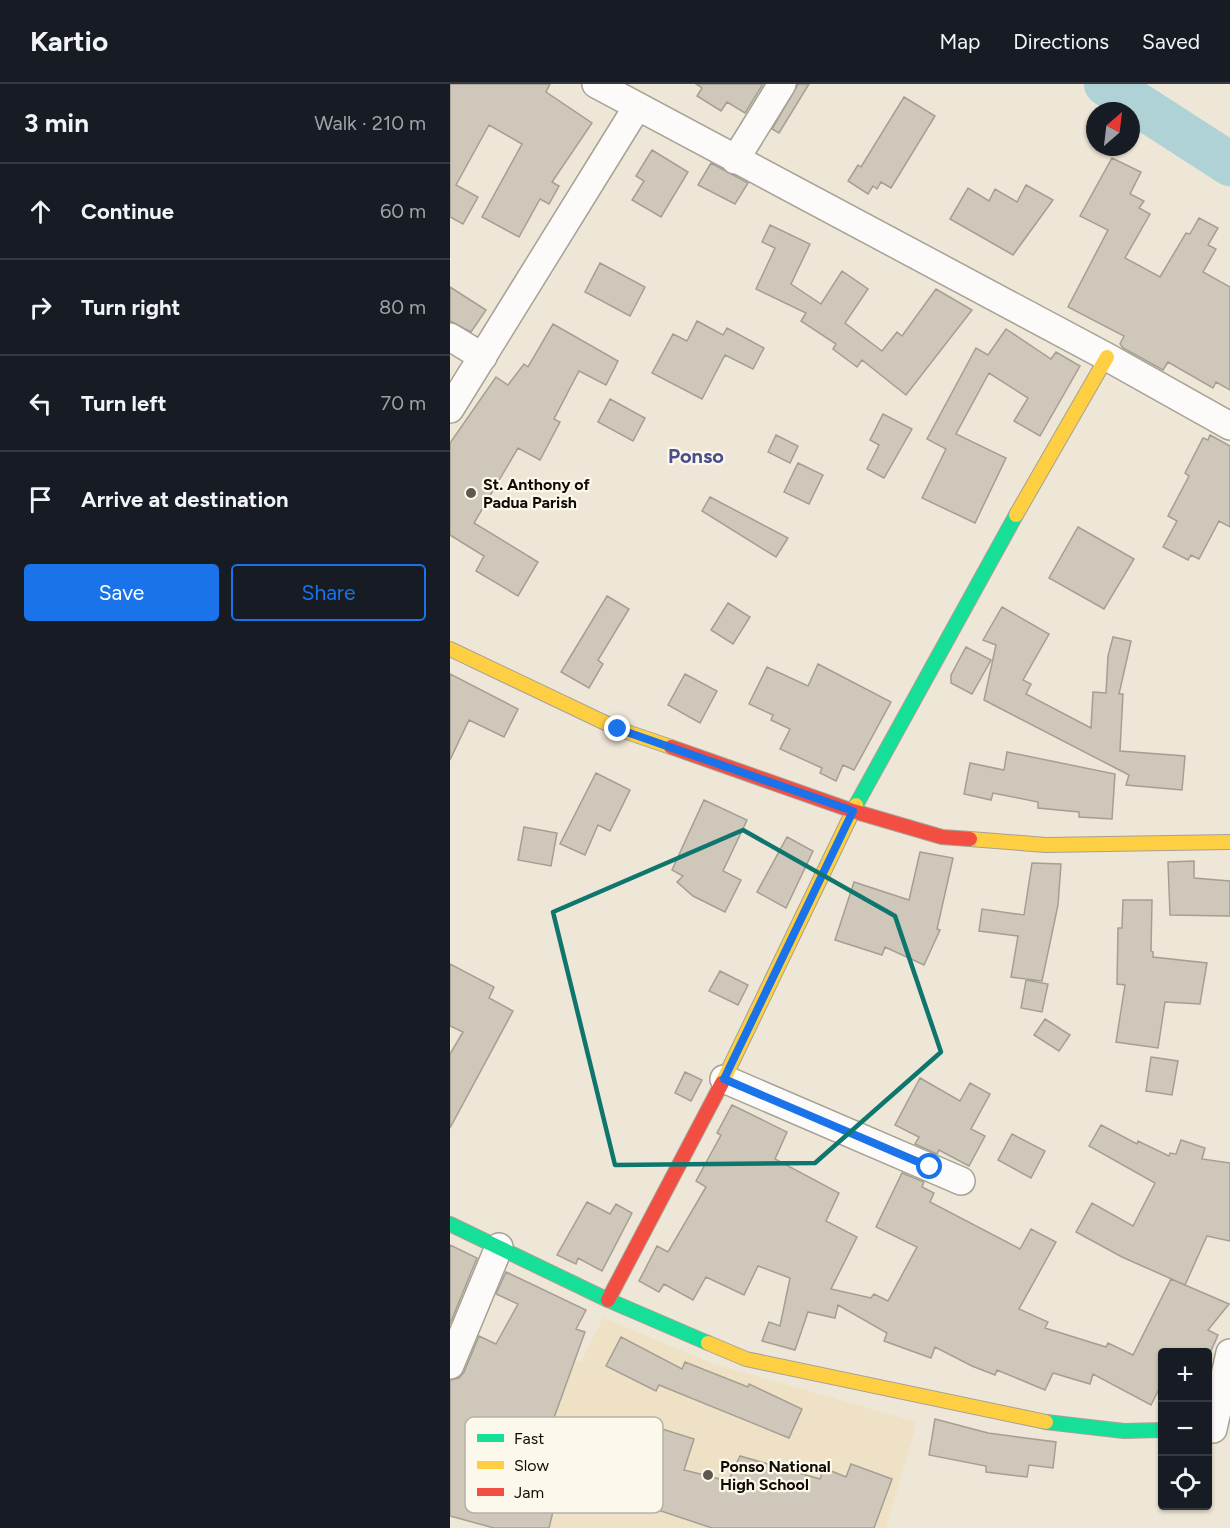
<!DOCTYPE html>
<meta charset="utf-8">
<style>
body{margin:0;font-family:Figtree,sans-serif;background:#20242c;color:#f1f3f6}
.controls{position:absolute;right:18px;bottom:18px;display:grid;overflow:hidden;border-radius:6px;box-shadow:0 2px 4px #0004}
.controls button{width:54px;height:54px;display:grid;place-items:center;padding:0;border:0;border-bottom:2px solid #363941;background:#171b24;color:#f1f3f6;font:30px sans-serif}
.compass{position:absolute;left:636px;top:18px;width:54px;height:54px;border-radius:50%;background:#171b24;box-shadow:0 2px 4px #0004;rotate:28deg}
.stop{position:absolute;width:18px;height:18px;margin:-14px;border:4px solid #1a73e8;border-radius:50%;background:#fff}
.stop.end{background:#1a73e8;border-color:#fff;box-shadow:0 2px 6px #0008}
.list{margin:0;padding:0;list-style:none}
h2{display:flex;justify-content:space-between;align-items:center;height:78px;margin:0;padding:0 24px;font-size:26px}
h2 small{font-size:20px;font-weight:400;color:#9ea1a6}
.list li{display:grid;grid-template-columns:39px 1fr auto;gap:18px;align-items:center;box-sizing:border-box;height:96px;padding:0 24px;border-top:2px solid #363941}
.list b{display:block;font-size:22px;white-space:nowrap}
.list em{font-size:20px;font-style:normal;color:#9ea1a6}
.actions{display:flex;gap:12px;padding:18px 24px}
.actions a{flex:1;padding:14px 0;border:2px solid #1a73e8;border-radius:6px;text-align:center;font-size:21px;color:#1a73e8}
.actions .main{background:#1a73e8;color:#fff}
.icon{flex:none;width:33px;height:33px;fill:none;stroke:currentColor;stroke-width:2;stroke-linecap:round;stroke-linejoin:round}
.map{position:relative;flex:none;width:780px;height:1444px;overflow:hidden}
header{display:flex;align-items:center;gap:36px;box-sizing:border-box;height:84px;padding:0 30px;background:#171b24;border-bottom:2px solid #363941}
header strong{font-size:28px}
nav{display:flex;gap:33px;margin-inline-start:auto;font-size:21px}
main{display:flex}
aside{flex:1;background:#171b24}
.map>svg:first-child{display:block}
.built{fill:#eee1c6}
.lines{fill:none;stroke-linecap:round;stroke-linejoin:round}
.river{stroke:#aed2d5;stroke-width:44}
.building{fill:#cec7ba;stroke:#a59f93;stroke-width:1.5}
.street-casing{stroke:#a7a195;stroke-width:30}
.fast-casing{stroke:#a7a195;stroke-width:16}
.slow-casing{stroke:#a7a195;stroke-width:16}
.jam-casing{stroke:#a7a195;stroke-width:16}
.street{stroke:#fcfbf9;stroke-width:27}
.fast{stroke:#16e098;stroke-width:14}
.slow{stroke:#ffcf43;stroke-width:14}
.jam{stroke:#f24e42;stroke-width:14}
.route{stroke:#1a73e8;stroke-width:8}
.marked{fill:none;stroke:#0f766e;stroke-width:4.5;stroke-linejoin:round}
.poi-dot{fill:#5e584d;stroke:#fdf8ec;stroke-width:2}
.labels{text-anchor:middle;dominant-baseline:central;stroke-width:4.5;stroke-linejoin:round;paint-order:stroke}
.poi-label{font-size:16px;font-weight:bold;fill:#100b03;stroke:#fdf8ec;text-anchor:start}
.quarter-label{font-size:20px;font-weight:bold;fill:#4a4f8c;stroke:#fdf8ec}
.key{fill:#fdf8ec;stroke:#b6b1a6;stroke-width:1.5}
.key-label{font-size:16px;fill:#100b03}
</style>
<header>
<strong>Kartio</strong>
<nav><a>Map</a><a>Directions</a><a>Saved</a></nav>
</header>
<main>
<aside>
<h2>3 min<small>Walk · 210 m</small></h2>
<ul class="list">
<li><svg class="icon" aria-label="ahead" viewBox="0 0 24 24"><path d="M12 20V5M6 11l6-6 6 6"/></svg><div><b>Continue</b></div><em>60 m</em></li>
<li><svg class="icon" aria-label="right" viewBox="0 0 24 24"><path d="M7 20v-9h11M14 6l5 5-5 5"/></svg><div><b>Turn right</b></div><em>80 m</em></li>
<li><svg class="icon" aria-label="left" viewBox="0 0 24 24"><path d="M17 20v-9H6M10 6l-5 5 5 5"/></svg><div><b>Turn left</b></div><em>70 m</em></li>
<li><svg class="icon" aria-label="arrive" viewBox="0 0 24 24"><path d="M6 21V4h12l-3 4 3 4H6"/></svg><div><b>Arrive at destination</b></div></li>
</ul>
<div class="actions"><a class="main">Save</a><a>Share</a></div>
</aside>
<div class="map">
<svg width="780" height="1444" viewBox="0 0 780 1444">
<rect width="100%" height="100%" fill="#eee6d6"/>
<path class="built" d="M153 1234 264 1280 467 1338 436 1444H50L91 1270 131 1278Z"/>
<g class="lines">
<path class="river" d="M656 0 780 80"/>
</g>
<path class="building" d="M0 0H100L96 8 142 39 102 98 109 102 99 120 90 115 69 153 32 133 72 60 39 41 6 101 28 113 13 140 0 133Z
M246 0H313L295 29 277 18 271 27 247 12 252 4Z
M348 0H359L329 49 322 45Z
M454 13 485 32 441 104 431 98 427 105 423 102 418 110 398 97 408 81 411 83Z
M202 66 238 88 211 133 182 116 194 97 186 92Z
M662 74 691 88 680 110 694 117 689 124 700 130 675 174 710 193 736 149 740 150 749 134 768 144 758 161 766 165 753 188 780 203V306L766 298 763 304 718 278 713 286 673 264 670 260 674 252 618 223 658 146 630 132Z
M261 79 298 99 285 120 248 101Z
M576 101 603 116 563 171 500 135 518 104 539 117 545 105 567 118Z
M320 141 360 160 341 200 371 220 392 187 418 205 395 239 432 267 447 248 452 252 486 205 522 226 456 311 412 276 407 283 383 265 386 260 351 237 356 229 306 205 325 164 312 158Z
M150 179 195 203 180 232 135 208Z
M0 203 36 226 21 248 0 237Z
M247 237 273 251 277 244 314 264 303 285 275 271 252 315 202 289 223 250 237 257Z
M103 240 168 277 156 301 129 287 104 335 110 338 90 376 68 364 24 439 88 478 68 512 26 487 34 472 0 451V359L46 293 58 301 74 280 78 283Z
M556 245 601 275 606 268 630 282 590 352 564 337 578 314 539 289 506 350 556 374 525 439 472 414 496 365 477 355 526 264 538 271Z
M160 315 195 334 183 357 148 338Z
M433 330 462 345 434 394 417 385 429 361 420 356Z
M326 351 348 362 340 379 318 368Z
M760 351 780 362V443L769 437 749 475 741 471 738 476 713 463 727 437 718 432 739 392 735 389 753 354 758 356Z
M348 379 373 391 359 420 334 408Z
M260 413 338 454 326 473 252 427Z
M628 443 684 475 654 525 599 494Z
M157 512 179 525 148 576 153 580 139 604 111 588Z
M278 519 300 533 283 560 261 546Z
M552 523 599 550 573 596 581 600 576 610 641 644 643 608 656 609 658 572 663 553 681 557 669 610H673L670 667 735 672 732 706 676 701 679 691 534 616 546 561 533 556Z
M516 563 541 576 522 610 501 599V591Z
M368 580 441 618 404 686 393 681 386 697 370 689 372 684 330 665 340 645 321 636 323 631 299 620 317 583 358 602Z
M0 590 68 625 54 653 19 636 0 676Z
M235 590 267 607 250 639 218 621Z
M557 668 665 690 662 735 629 733V728L588 724V718L543 709 541 716 514 710 520 679 554 686Z
M146 689 180 706 160 747 148 741 135 771 110 760Z
M254 716 297 736 273 787 291 796 275 828 243 812 227 798 233 792 222 786Z
M74 743 107 749 101 782 68 776Z
M337 753 363 767 336 824 307 808Z
M470 768 503 774 487 845 490 846 474 881 435 863 432 871 385 856 404 798 459 816Z
M744 777V794L780 797V832L720 831 718 778Z
M582 779 611 780 608 821 592 897 561 893 568 852 529 847 532 825 574 831Z
M673 816H702L701 867 703 868V873L757 879 750 920 715 918 708 964 666 958 675 901 667 900 668 844H672Z
M0 880 44 903 39 914 63 927 0 1044V970L13 948 0 942Z
M270 887 298 901 288 921 259 907Z
M576 896 598 900 592 928 571 924Z
M595 935 620 951 609 967 584 951Z
M701 973 728 977 722 1011 696 1007Z
M235 988 252 996 241 1017 225 1009Z
M470 994 510 1017 520 999 540 1010 521 1045 535 1052 519 1082 489 1066 487 1070 465 1060 469 1053 445 1041Z
M282 1021 337 1048 325 1075 389 1109 376 1137 407 1153 381 1205 421 1214 424 1210 438 1217 467 1163 426 1143 452 1089 474 1098 472 1103 484 1109 480 1118 570 1165 581 1145 606 1158 569 1225 598 1238 595 1244 656 1263 658 1259 683 1271 721 1195 779 1220 758 1246 768 1251 760 1269H712V1299L701 1321 643 1290 640 1300 603 1289 595 1306 547 1286 545 1291 522 1282 485 1263 481 1274 434 1257 437 1249 388 1221 385 1234 358 1228 345 1266 312 1257 319 1238 330 1242 340 1194 308 1182 294 1211 256 1193 243 1216 214 1200 209 1208 189 1197 207 1162 218 1168 256 1103 246 1097 271 1051 267 1049Z
M651 1041 687 1060 688 1057 719 1072 720 1069 726 1070 731 1056 755 1064 752 1075 780 1079V1157L757 1152 735 1201 672 1173 626 1148 642 1119 683 1142 705 1099 639 1062Z
M562 1050 595 1067 581 1094 548 1076Z
M137 1118 160 1130 166 1120 182 1129 152 1187 128 1174 126 1180 107 1171Z
M0 1161 27 1174 0 1240Z
M56 1188 136 1226 126 1245 135 1248 97 1353 119 1362 99 1444H44L0 1432V1296L9 1294 14 1288 29 1252 46 1260 68 1220 46 1210Z
M171 1253 232 1285 235 1278 298 1303 299 1300 352 1325 339 1354 209 1301 206 1307 156 1282Z
M177 1334 244 1355 234 1386 278 1397 290 1372 370 1395 374 1384 396 1393 401 1380 442 1395 424 1444H262L154 1408Z
M485 1335 538 1349 606 1358 603 1384 579 1381 577 1393 536 1388V1382L479 1371Z"/>
<g class="lines">
<g class="street-casing">
<path id="street" d="M146 0 657 273 780 342
M285 76 332 0
M0 253 33 273
M0 325 187 23
M274 995 511 1097
M0 1281 49 1163
M763 1345 780 1269"/>
</g>
<g class="fast-casing">
<path id="fast" d="M406 721 566 431
M0 1140 158 1216 258 1259
M596 1338 674 1347 712 1346"/>
</g>
<g class="slow-casing">
<path id="slow" d="M566 431 657 273
M0 565 168 645 221 663
M520 755 596 761 780 758
M272 999 406 721
M258 1259 296 1275 596 1338"/>
</g>
<g class="jam-casing">
<path id="jam" d="M221 663 403 727 492 753 520 755
M158 1216 272 999"/>
</g>
<use href="#street" class="street"/>
<use href="#fast" class="fast"/>
<use href="#slow" class="slow"/>
<use href="#jam" class="jam"/>
</g>
<g class="lines">
<path class="route" d="M168 645 403 727 274 995 480 1083"/>
</g>
<path class="marked" d="M293 746 445 832 491 968 365 1079 165 1081 103 828Z"/>
<g class="poi-dot">
<circle cx="21" cy="409" r="6"/>
<circle cx="258" cy="1391" r="6"/>
</g>
<g class="labels">
<g class="poi-label">
<text x="33" y="400">St. Anthony of<tspan x="33" dy="18">Padua Parish</tspan></text>
<text x="270" y="1382">Ponso National<tspan x="270" dy="18">High School</tspan></text>
</g>
<g class="quarter-label">
<text x="246" y="372">Ponso</text>
</g>
</g>
<rect x="15" y="1333" width="198" height="96" rx="9" class="key"/>
<rect x="27" y="1350" width="27" height="8" fill="#16e098"/>
<rect x="27" y="1377" width="27" height="8" fill="#ffcf43"/>
<rect x="27" y="1404" width="27" height="8" fill="#f24e42"/>
<g class="key-label">
<text x="64" y="1360">Fast</text>
<text x="64" y="1387">Slow</text>
<text x="64" y="1414">Jam</text>
</g>
</svg>
<div class="controls">
<button>+</button>
<button>−</button>
<button><svg class="icon" aria-label="locate" viewBox="0 0 24 24"><circle cx="12" cy="12" r="6"/><path d="M12 2v4M12 18v4M2 12h4M18 12h4"/></svg></button>
</div>
<svg class="compass" viewBox="-18 -18 36 36"><path d="M0-13l5 13h-10z" fill="#e53935"/><path d="M0 13l5-13h-10z" fill="#9ea1a6"/></svg>
<div class="stop" style="left:480px;top:1083px"></div>
<div class="stop end" style="left:168px;top:645px"></div>
</div>
</main>
